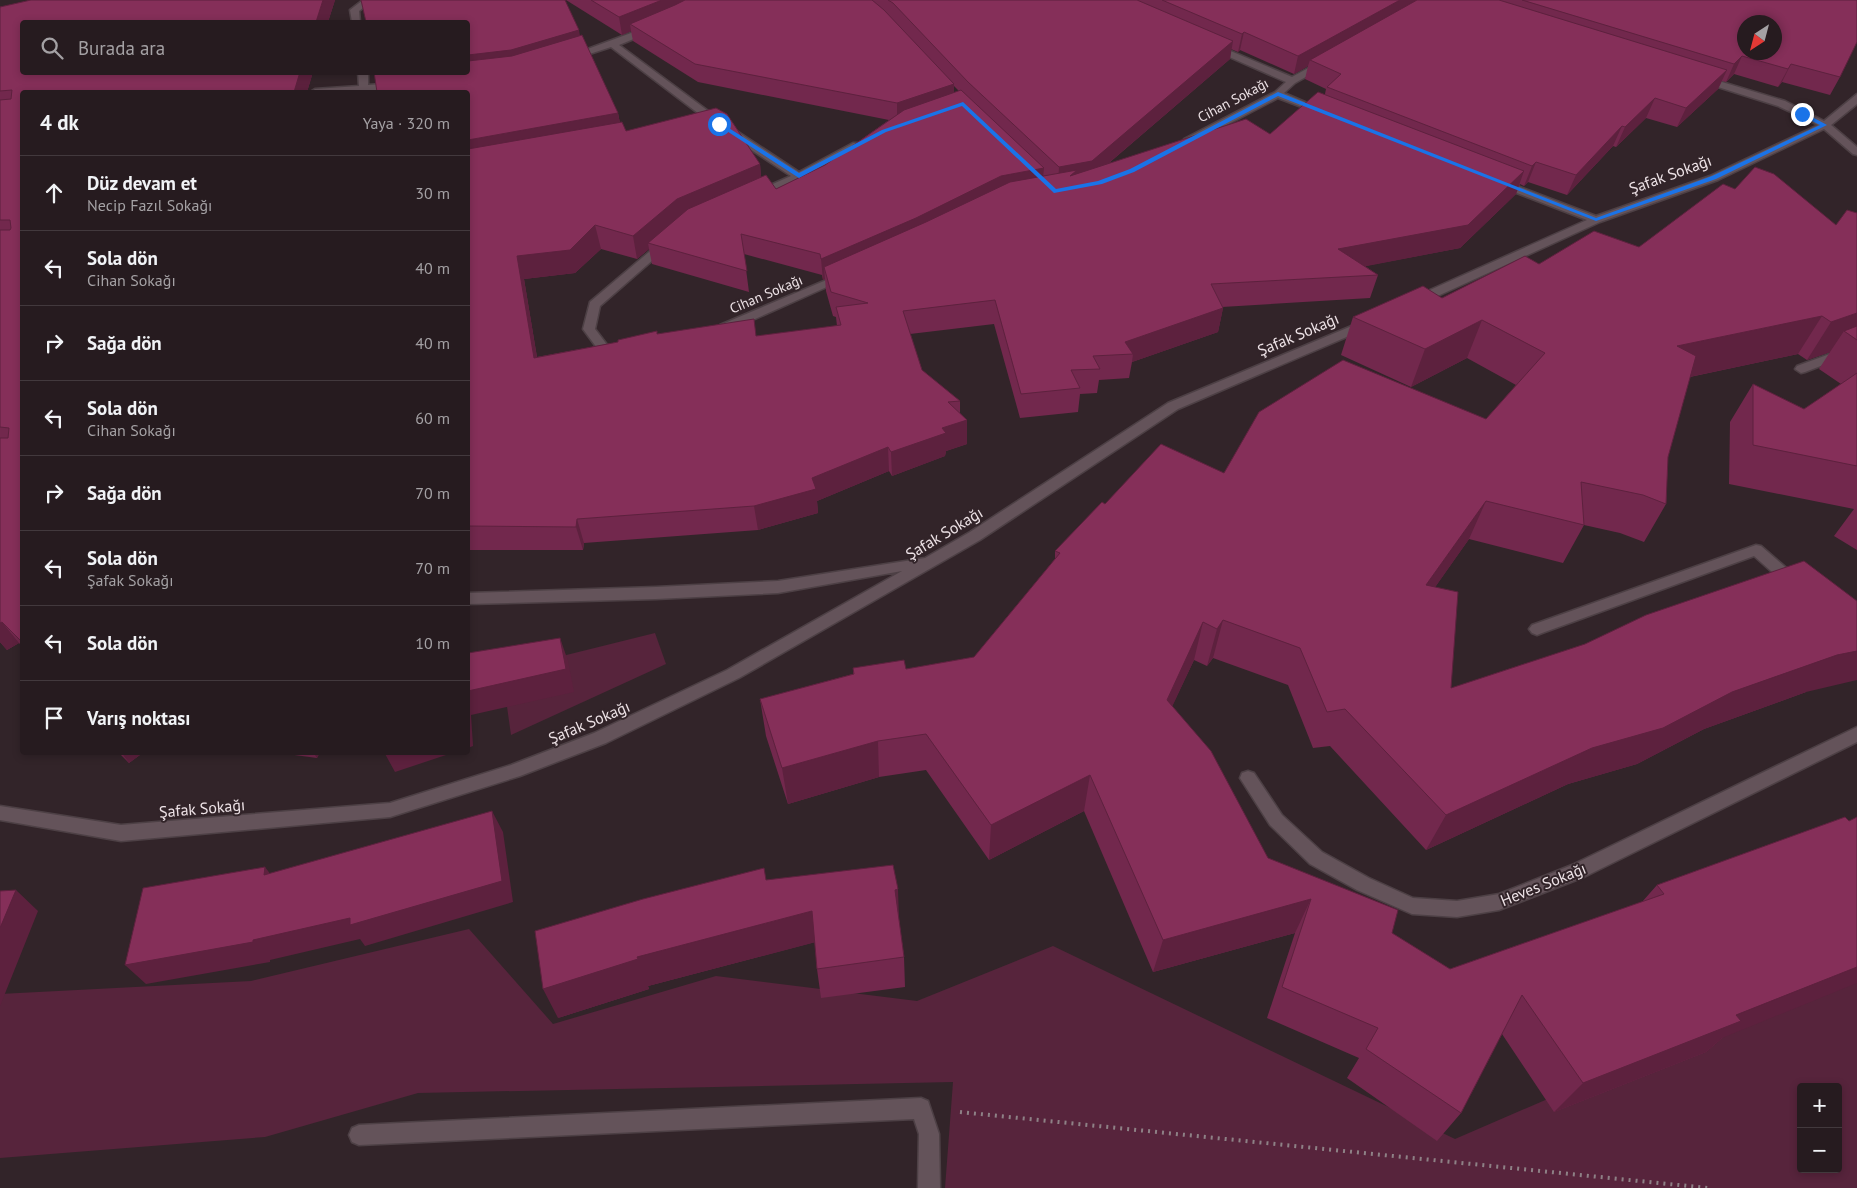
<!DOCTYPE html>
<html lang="tr">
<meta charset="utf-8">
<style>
body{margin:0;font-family:"PT Sans",sans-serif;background:#2e2428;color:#f1f3f6}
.controls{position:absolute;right:15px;bottom:15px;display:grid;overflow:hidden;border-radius:5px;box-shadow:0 2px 8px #0003}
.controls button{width:45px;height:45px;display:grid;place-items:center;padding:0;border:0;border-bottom:1px solid #42393d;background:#261b1f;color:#f1f3f6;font:25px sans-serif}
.compass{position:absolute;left:1737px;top:15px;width:45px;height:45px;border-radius:50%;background:#261b1f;box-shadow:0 2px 8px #0003;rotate:216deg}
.stop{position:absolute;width:15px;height:15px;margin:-11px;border:4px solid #1a73e8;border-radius:50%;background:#fff}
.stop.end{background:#1a73e8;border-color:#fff;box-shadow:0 1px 5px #0008}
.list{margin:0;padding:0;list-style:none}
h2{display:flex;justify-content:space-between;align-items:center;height:65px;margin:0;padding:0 20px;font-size:21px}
h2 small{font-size:16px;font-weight:400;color:#a4a1a4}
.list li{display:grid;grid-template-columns:32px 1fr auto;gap:15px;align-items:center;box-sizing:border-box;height:75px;padding:0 20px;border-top:1px solid #42393d}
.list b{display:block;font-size:19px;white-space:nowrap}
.list p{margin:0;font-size:16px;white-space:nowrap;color:#a4a1a4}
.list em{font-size:16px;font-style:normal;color:#a4a1a4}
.icon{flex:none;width:28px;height:28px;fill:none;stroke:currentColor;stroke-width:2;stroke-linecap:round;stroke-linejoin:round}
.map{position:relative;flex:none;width:1857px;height:1188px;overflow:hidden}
.search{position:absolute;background:#261b1f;box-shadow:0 2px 8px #0003;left:20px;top:20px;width:450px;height:55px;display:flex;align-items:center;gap:12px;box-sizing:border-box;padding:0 18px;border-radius:5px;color:#a4a1a4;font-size:19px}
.panel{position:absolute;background:#261b1f;box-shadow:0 2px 8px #0003;left:20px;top:90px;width:450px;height:665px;border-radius:5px}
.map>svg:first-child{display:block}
.green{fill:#57243c;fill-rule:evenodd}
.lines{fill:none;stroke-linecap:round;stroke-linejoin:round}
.service-casing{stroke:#4d4045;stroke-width:3}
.minor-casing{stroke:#4d4045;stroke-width:3}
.path{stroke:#8e8186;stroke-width:4;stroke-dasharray:2 5;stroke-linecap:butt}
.service{fill:#64535a;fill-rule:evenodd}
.minor{fill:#64535a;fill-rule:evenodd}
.wall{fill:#72284d;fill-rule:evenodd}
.shaded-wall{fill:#5d213e}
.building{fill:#852f59;stroke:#5d213e;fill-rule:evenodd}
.route{fill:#1a73e8}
.labels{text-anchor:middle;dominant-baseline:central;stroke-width:4;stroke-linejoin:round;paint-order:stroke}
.far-street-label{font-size:14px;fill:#ede2e6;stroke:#322429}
.street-label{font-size:16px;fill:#ede2e6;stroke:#322429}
</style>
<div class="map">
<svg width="1857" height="1188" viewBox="0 0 1857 1188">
<rect width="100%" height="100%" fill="#322429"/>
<path class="green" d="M655 633 666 664 511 735 502 671Z
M469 929 553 1024 716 976 917 1001 1053 946 1455 1139 1857 965V1188H945L953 1082 418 1093 265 1137 0 1158V994L251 981ZM1801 1087H1838V1169H1801Z"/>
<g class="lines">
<g class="service-casing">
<path id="service" d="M921 1098 928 1101 939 1134 940 1188H918L919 1134 914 1119 359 1145 352 1142 349 1135 352 1128 359 1125Z"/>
</g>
<g class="minor-casing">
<path id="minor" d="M363 0H373L359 11 360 22H352L350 10Z
M650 26 654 29 653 31 619 45 723 122 799 172 853 143H861L862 145 803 178 760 197H752L751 195 752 193 791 176 715 126 611 47 571 60 566 57Z
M1214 44 1292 77 1321 61H1327V65L1295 83 1284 93 1328 112 1326 114H1320L1278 98 1192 143H1184V139L1275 92 1286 82 1211 49V45Z
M358 72H368V85L396 83 401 86 396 89 369 91 368 92H310L315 89 359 86Z
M1702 76 1785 101 1824 121 1857 94V104L1831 125 1857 147V155L1853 154 1824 129 1718 180 1600 222 1420 304H1412L1410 301 1412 298 1587 220 1496 185 1495 183 1496 181H1504L1596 216 1710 176 1818 125 1778 106 1699 81 1697 79Z
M666 240 672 243 670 245 600 306 595 329 608 346 623 348 625 351 619 355 600 352 583 329 590 302 662 241Z
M843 273 847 274 849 276 847 278 728 331 724 332 718 328 720 325Z
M1366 320 1370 321 1372 324 1370 327 1178 409 980 540 739 678 606 743 520 776 390 817 121 841 0 820V806L121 825 390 803 511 765 594 733 727 670 902 571 778 593 656 599 468 604V593L656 587 778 581 925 558 970 532 1168 403Z
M1857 344V352L1805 372 1801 373 1795 369 1797 366Z
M1756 545 1761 546 1799 579 1801 583 1799 587 1794 588 1789 587 1754 556 1542 633 1537 635 1532 633 1529 629 1532 625Z
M1857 727V742L1584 877 1499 910 1457 917 1412 914 1357 890 1310 864 1270 825 1240 778 1242 773 1248 771 1254 773 1282 815 1322 852 1369 878 1413 898 1457 901 1499 894 1572 865Z"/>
</g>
<path class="path" d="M960 1112 1708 1188"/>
<use href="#service" class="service"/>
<use href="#minor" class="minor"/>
</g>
<path class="wall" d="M31 0H335L328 22H22V72H313L307 92H22V646L19 643 7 650 0 642V7Z
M566 0H1857L1840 77 1830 95 1782 82 1778 87 1734 74 1726 82 1722 81 1718 89 1677 127 1646 118 1616 147 1613 146 1567 195 1528 182 1524 186 1520 184 1516 194 1460 248 1365 266 1378 275 1370 298 1222 307 1223 308 1218 332 1132 362 1129 378 1099 380 1097 393 1080 394 1078 412 1020 418 994 324 910 334 922 370 960 401V413L967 444 946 451 945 456 892 476 889 471 817 501 818 513 758 530 584 543 583 550H468V72L580 36 618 113 620 123 626 131 760 164 761 177 776 189 825 165 889 120 698 82 633 41 631 31 622 35ZM1231 49 1238 52 1240 50 1294 74 1308 66 1305 79 1326 89 1325 94 1270 134 1109 163 1230 59ZM954 86 959 91 954 93ZM601 249 637 259 649 249 652 264 749 292 744 254 822 275 823 280 825 279 826 291 833 316 836 317 837 326 756 336 657 334 618 342 537 357 524 279 575 273Z
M1735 189 1836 225 1857 213V550L1834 536 1854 509 1729 484 1730 422 1753 384 1804 409 1841 384 1819 369 1830 352 1807 360 1798 354 1690 377 1668 457 1666 504 1644 542 1620 533 1584 525 1563 563 1469 539 1435 587 1451 688 1806 692 1704 729 1637 764 1568 784 1426 850 1330 746 1313 748 1288 685 1213 658 1207 666 1194 660 1172 706 1268 858 1392 933 1450 969 1642 902 1657 885 1845 817 1722 1038 1706 1052 1554 1112 1502 1034 1461 1113 1437 1141 1347 1078 1359 1058 1267 1018 1295 933 1153 972 1084 811 989 860 926 770 879 777 788 804 766 736 760 699 853 674V668L906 669 974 657 1055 559V551L1105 504 1224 473 1486 419 1516 385 1467 358 1411 387 1341 355 1353 317 1442 298 1539 264 1639 247Z
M118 752H144L129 763Z
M272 752H320L317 758Z
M766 880 899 919 904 957 905 987 821 998 817 969 815 942 648 986 649 989 558 1018Z"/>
<path class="shaded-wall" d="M323 0H335L328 22H316Z
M662 0H702L630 24 631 31 622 35 619 17Z
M1400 0H1426L1310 60 1308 66 1294 74 1298 56Z
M579 30 582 48 468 72V55Z
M1244 32 1240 50 1238 52 1242 34Z
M1233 41 1230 59 1090 179 1058 186 1059 167Z
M1742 56 1734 74 1726 82 1734 64Z
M1791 64 1782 82 1778 87 1788 69Z
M1727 70 1718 89 1677 127 1686 108Z
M300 72H313L307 92H294Z
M954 84V102L897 121V103Z
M1655 98 1646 118 1616 147 1625 127Z
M618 113 622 135 468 166V140Z
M1622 126 1613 146 1567 195 1576 175Z
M1536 162 1528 182 1524 186 1532 166Z
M760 164 762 187 648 243 649 249 637 259 633 236 677 199Z
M1044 168 1042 188 824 267 825 279 823 280 821 259 1001 176Z
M1524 171 1516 194 1460 248 1331 273 1338 249Z
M595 225 601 249 575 273 524 279 541 382 534 358 517 256Z
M1223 308 1218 332 1132 362 1133 354 1125 342Z
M1857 313V340L1844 331 1830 352 1807 360 1831 322Z
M1822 316 1798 354 1656 384 1677 346Z
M1482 320 1467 358 1411 387 1425 349Z
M967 420V444L946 451 945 456 892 476 891 452 942 428Z
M888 447 889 471 817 501 818 513 758 530 754 506 812 478Z
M1486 501 1469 539 1410 623 1426 585Z
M577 519 584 543 583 550 576 527Z
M1223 620 1213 658 1207 666 1217 629Z
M2 622 19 643 7 650 0 642V623Z
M1203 622 1194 660 1158 737 1167 700Z
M560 638 568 661 574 692 471 715 473 746 468 748V691Z
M1857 651V680L1806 692 1704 729 1637 764 1568 784 1426 850 1446 815 1592 748 1732 692 1837 655Z
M878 741 879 777 788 804 782 768Z
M121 752H144L129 763Z
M313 752H320L317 758Z
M384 752H455L395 772Z
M1090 775 1084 811 989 860 991 825Z
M492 811 503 832 513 902 365 946 360 939 270 960V962L146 984 125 965 253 940Z
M265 867 281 888 264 875Z
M898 889 899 920 895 890Z
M16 890 38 911 0 1006V928Z
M1311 899 1295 933 1153 972 1163 940Z
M812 911 816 942 648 986 649 989 558 1018 543 989 637 957Z
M1857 967V983L1722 1038 1706 1052 1554 1112 1583 1083 1736 1015Z"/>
<path class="building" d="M31 0H323L316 22H22V72H300L294 92H22V642L2 622 0 623V438H8L9 428 0 427V230H10L11 228 10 220H0V100L11 99 12 90 0 91V7Z
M361 0H565L579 30 511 50 468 55V22H366Z
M591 0H662L619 17Z
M685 0H872L884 10 954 84 897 103 695 64 630 24 675 5Z
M888 0H1137L1233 41 1092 161 1059 167 968 82 893 3Z
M1162 0H1400L1298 56 1244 32 1242 34Z
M1417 0H1499L1727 70 1686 108 1655 98 1625 127 1622 126 1576 175 1536 162 1532 166 1327 87 1341 74 1310 60Z
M1522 0H1857V42L1840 77 1791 64 1788 69 1742 56 1734 64ZM1744 22H1774V52H1744Z
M582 35 618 113 468 140V92H377L374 72H468V61L512 56Z
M961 90 1044 168 1001 176 916 218 821 259 820 254 741 234 747 271 648 243 688 209 766 175 776 189 825 165 904 110Z
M1318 92 1524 171 1468 225 1338 249 1378 275 1211 284 1223 308 1125 342 1133 354 1093 356 1100 369 1071 370 1080 388 1021 394 995 300 903 311 922 370 960 401 948 402 967 420 942 428 946 433 891 452 888 447 812 478 816 489 754 506 577 519 576 527 468 526V149L622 122 626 131 716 108 727 114 760 164 677 199 633 236 595 225 570 250 517 256 534 358 618 342V340L657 331V334L754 319 756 336 841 325 836 307 868 303 831 292 824 267 926 222 1010 182 1077 170 1070 176 1246 119 1270 134Z
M1755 167 1774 174 1836 225 1847 210 1857 213V313L1831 322 1822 316 1677 346 1696 356 1668 457 1666 504 1643 495 1581 482 1584 525 1486 501 1426 585 1458 592 1451 688 1585 644 1646 615 1804 561 1857 601V651L1837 655 1732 692 1663 728 1592 748 1446 815 1345 709 1327 712 1300 648 1223 620 1217 629 1203 622 1167 700 1211 751 1268 858 1398 910 1392 933 1450 969 1664 894 1657 885 1845 817 1849 821 1857 817V967L1736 1015 1741 1021 1583 1083 1522 995 1461 1113 1366 1049 1378 1028 1282 987 1311 899 1163 940 1090 775 991 825 926 734 878 741 782 768 760 699 854 674 853 668 904 660 906 669 974 657 1060 553 1055 551 1102 502 1105 504 1161 444 1224 473 1259 412 1343 360 1486 419 1545 353 1482 320 1425 349 1353 317 1423 286 1442 298 1525 256 1539 264 1594 231 1639 247 1723 184 1735 189Z
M1857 326V340L1844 331Z
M1857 373V466L1753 445V384L1804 409Z
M560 638 566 669 468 691V653Z
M492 811 502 881 350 925V918L253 940V942L125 965 143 888 265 867 264 875Z
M893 865 898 889 895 890 904 957 817 969 812 911 637 957 638 959 543 989 535 931 643 899 764 868 766 880Z
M16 890 0 928V891Z"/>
<path class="route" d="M1278 92 1596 218 1712 176 1820 125 1800 115V112H1803L1827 125 1716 179 1596 221 1278 96 1134 172 1102 184 1054 193 962 106 886 132 799 178 716 124 721 123 799 173 882 130 963 102 1056 189 1098 181 1130 169Z"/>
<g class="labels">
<g class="far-street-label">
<text transform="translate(1233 100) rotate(-28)">Cihan Sokağı</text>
<text transform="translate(766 294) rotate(-23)">Cihan Sokağı</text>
</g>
<g class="street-label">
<text transform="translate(1670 174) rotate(-20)">Şafak Sokağı</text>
<text transform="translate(1298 334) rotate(-23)">Şafak Sokağı</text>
<text transform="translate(944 533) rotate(-31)">Şafak Sokağı</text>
<text transform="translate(589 722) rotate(-23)">Şafak Sokağı</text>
<text transform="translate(202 808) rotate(-5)">Şafak Sokağı</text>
<text transform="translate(1543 884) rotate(-22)">Heves Sokağı</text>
</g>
</g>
</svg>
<div class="controls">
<button>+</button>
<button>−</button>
</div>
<svg class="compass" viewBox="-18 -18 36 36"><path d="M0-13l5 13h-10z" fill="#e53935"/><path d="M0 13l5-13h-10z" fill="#a4a1a4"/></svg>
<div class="stop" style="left:719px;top:124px"></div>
<div class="stop end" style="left:1802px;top:114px"></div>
<div class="search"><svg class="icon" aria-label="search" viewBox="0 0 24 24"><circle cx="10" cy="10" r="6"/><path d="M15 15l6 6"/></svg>Burada ara</div>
<section class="panel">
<h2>4 dk<small>Yaya · 320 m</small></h2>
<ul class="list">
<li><svg class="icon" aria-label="ahead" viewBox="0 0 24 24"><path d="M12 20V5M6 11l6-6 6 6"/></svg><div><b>Düz devam et</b><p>Necip Fazıl Sokağı</p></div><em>30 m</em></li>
<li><svg class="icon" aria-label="left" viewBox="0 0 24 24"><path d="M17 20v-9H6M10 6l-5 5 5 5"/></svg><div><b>Sola dön</b><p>Cihan Sokağı</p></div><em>40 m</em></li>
<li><svg class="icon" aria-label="right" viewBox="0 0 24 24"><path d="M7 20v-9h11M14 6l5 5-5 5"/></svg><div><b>Sağa dön</b></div><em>40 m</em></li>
<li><svg class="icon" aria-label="left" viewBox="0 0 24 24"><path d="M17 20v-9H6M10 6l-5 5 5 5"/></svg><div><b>Sola dön</b><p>Cihan Sokağı</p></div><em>60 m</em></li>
<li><svg class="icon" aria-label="right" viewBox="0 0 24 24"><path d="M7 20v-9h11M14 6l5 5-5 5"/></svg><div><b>Sağa dön</b></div><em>70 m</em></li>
<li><svg class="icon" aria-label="left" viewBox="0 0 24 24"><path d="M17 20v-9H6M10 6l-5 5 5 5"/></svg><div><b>Sola dön</b><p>Şafak Sokağı</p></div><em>70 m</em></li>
<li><svg class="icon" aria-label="left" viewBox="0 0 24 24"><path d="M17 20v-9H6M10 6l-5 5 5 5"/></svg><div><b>Sola dön</b></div><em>10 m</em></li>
<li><svg class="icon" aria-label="arrive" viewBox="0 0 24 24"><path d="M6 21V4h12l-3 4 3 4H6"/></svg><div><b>Varış noktası</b></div></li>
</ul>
</section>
</div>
